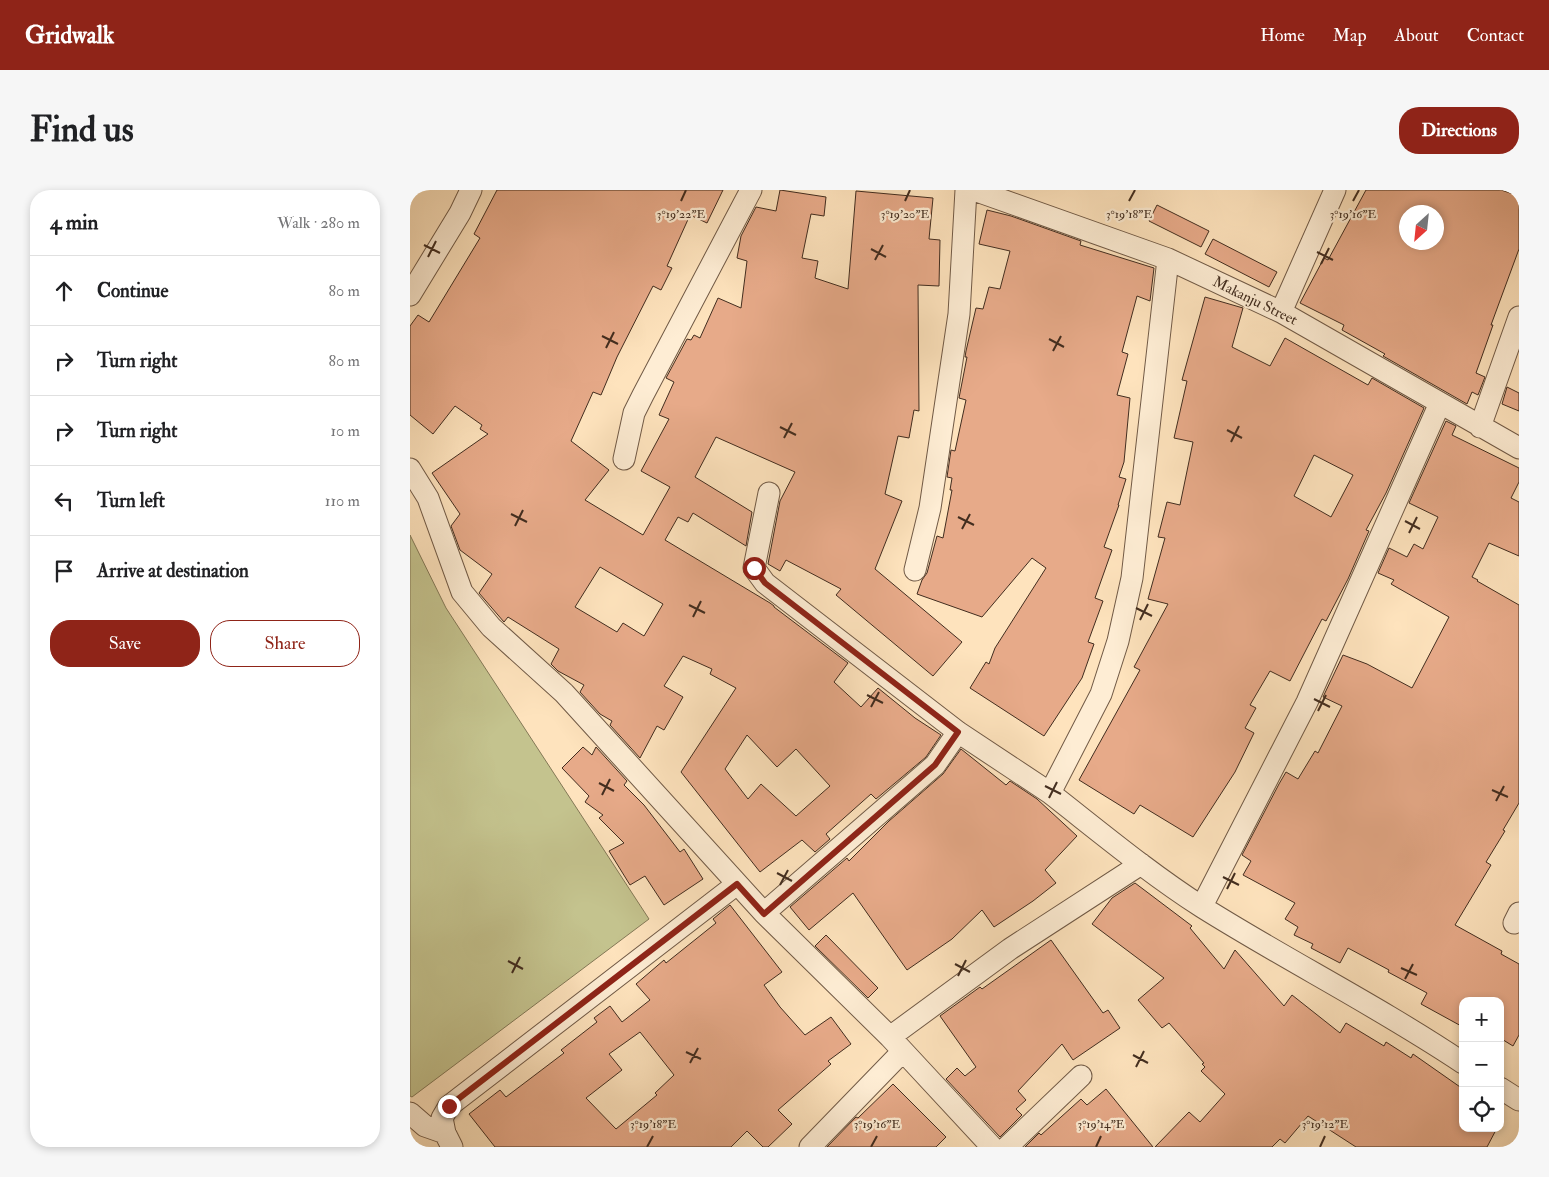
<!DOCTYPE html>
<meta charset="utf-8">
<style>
body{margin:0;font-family:"IM FELL Double Pica",serif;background:#f6f6f6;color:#202124}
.controls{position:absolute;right:15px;bottom:15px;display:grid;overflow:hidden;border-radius:10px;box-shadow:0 2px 8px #0003}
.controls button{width:45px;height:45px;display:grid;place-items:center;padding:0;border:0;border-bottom:1px solid #e0e0e0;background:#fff;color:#202124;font:25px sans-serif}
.compass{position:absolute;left:989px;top:15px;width:45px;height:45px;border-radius:50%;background:#fff;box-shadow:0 2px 8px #0003;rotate:207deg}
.stop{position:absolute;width:15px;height:15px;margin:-11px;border:4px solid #8f2418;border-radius:50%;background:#fff}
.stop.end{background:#8f2418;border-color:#fff;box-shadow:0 1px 5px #0008}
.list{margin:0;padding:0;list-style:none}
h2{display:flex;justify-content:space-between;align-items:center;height:65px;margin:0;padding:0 20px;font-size:21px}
h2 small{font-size:16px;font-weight:400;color:#757577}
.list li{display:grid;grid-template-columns:32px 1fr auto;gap:15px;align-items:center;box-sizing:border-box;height:70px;padding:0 20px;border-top:1px solid #e0e0e0}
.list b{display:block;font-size:19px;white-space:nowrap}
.list em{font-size:16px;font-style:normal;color:#757577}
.actions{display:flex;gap:10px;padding:15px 20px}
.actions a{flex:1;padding:11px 0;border:1px solid #8f2418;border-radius:20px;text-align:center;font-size:18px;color:#8f2418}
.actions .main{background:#8f2418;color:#fff}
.icon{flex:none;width:28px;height:28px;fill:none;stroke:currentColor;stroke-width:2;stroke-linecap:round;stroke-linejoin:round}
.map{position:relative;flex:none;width:1109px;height:957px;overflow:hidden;border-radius:20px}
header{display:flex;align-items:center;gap:30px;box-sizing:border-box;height:70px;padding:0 25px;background:#8f2418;color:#fff}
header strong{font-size:24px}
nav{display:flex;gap:28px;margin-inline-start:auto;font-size:18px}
.intro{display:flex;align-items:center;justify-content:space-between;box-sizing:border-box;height:120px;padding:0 30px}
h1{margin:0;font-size:35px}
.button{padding:12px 22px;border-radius:20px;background:#8f2418;color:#fff;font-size:18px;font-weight:700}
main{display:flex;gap:30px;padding:0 30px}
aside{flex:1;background:#fff;border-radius:20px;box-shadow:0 2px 8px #0003}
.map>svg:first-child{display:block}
.green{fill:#c4c38e;stroke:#837856}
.building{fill:#e7aa89;stroke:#422d1f;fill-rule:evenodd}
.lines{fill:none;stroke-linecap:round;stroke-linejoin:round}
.minor-casing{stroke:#715a46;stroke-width:23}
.minor{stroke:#feedd4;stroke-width:21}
.route{stroke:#8f2418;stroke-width:6}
.ticks{fill:none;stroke:#422d1f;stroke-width:2}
.labels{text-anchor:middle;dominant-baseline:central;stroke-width:4.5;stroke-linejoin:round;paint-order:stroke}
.street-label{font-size:15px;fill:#422d1f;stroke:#feedd4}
.ticks-label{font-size:12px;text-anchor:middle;fill:#422d1f;stroke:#feedd4;stroke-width:4.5;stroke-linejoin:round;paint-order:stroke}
</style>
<header>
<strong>Gridwalk</strong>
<nav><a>Home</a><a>Map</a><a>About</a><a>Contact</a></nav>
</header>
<div class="intro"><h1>Find us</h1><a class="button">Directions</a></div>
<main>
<aside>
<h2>4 min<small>Walk · 280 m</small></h2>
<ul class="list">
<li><svg class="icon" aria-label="ahead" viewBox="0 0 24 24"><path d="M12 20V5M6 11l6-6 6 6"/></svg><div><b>Continue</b></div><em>80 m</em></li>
<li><svg class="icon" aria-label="right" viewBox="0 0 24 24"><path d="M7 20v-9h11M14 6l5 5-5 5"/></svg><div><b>Turn right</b></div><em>80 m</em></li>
<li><svg class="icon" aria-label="right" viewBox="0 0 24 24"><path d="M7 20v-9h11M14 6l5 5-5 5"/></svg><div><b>Turn right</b></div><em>10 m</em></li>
<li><svg class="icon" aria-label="left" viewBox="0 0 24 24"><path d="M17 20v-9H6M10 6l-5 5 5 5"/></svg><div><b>Turn left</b></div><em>110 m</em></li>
<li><svg class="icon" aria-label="arrive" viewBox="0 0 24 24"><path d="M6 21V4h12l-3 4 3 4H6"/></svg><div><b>Arrive at destination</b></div></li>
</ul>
<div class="actions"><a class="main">Save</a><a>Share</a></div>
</aside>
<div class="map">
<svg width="1109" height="957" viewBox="0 0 1109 957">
<rect width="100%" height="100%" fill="#fee3bd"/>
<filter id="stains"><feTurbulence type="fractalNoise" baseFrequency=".004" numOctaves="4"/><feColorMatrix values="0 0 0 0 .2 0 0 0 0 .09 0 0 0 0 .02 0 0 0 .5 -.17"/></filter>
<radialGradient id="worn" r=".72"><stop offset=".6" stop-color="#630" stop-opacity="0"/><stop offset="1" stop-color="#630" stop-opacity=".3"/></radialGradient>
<path class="green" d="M0 345 36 418 239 729 2 907 0 906Z"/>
<path class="building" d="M87 0H313L297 33 280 25 257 76 262 78 251 100 243 96 207 167 191 205 183 202 161 251 199 280 175 310 233 345 260 297 231 281 259 229 249 225 264 192 256 188 277 149 281 150 284 145 290 148 308 108 331 118 337 71 327 68 331 46 346 17 366 21 370 0 416 7 414 26 401 24 392 68 408 71 405 88 438 99 446 1 523 8 519 49 530 50 529 96 508 95 509 221 504 220 499 248 488 246 475 304 492 311 465 379 552 452 523 486 426 405 431 399 376 370 370 381 358 374 370 311 385 282 306 247 285 287 342 322 336 356 283 323 278 332 268 327 255 350 360 413 364 416V417L438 473 424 492 451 517 468 498 505 528 531 545 516 567 466 609 461 604 416 644 420 649 405 662 392 650 350 682 271 582 326 498 300 484 302 479 273 466 254 496 273 507 254 540 247 536 230 568 200 535 202 531 190 524 170 502 174 495 148 481 141 474 149 459 98 427 94 432 69 403 82 384 50 360 41 336 50 324 22 283 78 244 70 239 72 235 45 216 23 244 0 225V136L8 125 19 132 70 48 64 44ZM190 377 253 414 234 446 213 433 207 442 165 417ZM337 545 367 577 386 559 420 596 386 626 351 594 338 609 315 579Z
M956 0H1091L1109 6V59L1081 135H1083L1066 183 1075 187 1068 205 1062 202 1057 214 973 166 975 164 932 140 934 135 890 113 914 68 918 70ZM996 22H1026V52H996Z
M747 15 799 41 791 57 739 31Z
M577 20 601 26 671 51 670 55 744 78 740 111 727 106 712 162 718 164 707 205 720 208 714 272 709 287 716 289 708 315H709L694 357 702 360 685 408 693 411 678 452 684 454 672 488 634 546 560 498 576 472 579 474 585 458 636 378 622 368 572 427 507 404 512 390 517 383 527 346 533 348 542 300H540L542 288 537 287 541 260 545 261 556 210 549 208 557 167H555L556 161 566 118 573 119 579 97 590 99 600 61 569 54Z
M803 49 867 82 859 97 795 64Z
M795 107 833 118 822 157 860 176 875 148 958 195 962 188 1014 218 976 303 956 340 959 341 938 389 916 431 912 429 880 491 860 481 840 515 846 518 835 538 844 543 825 582 783 647 730 615 724 624 669 590 730 480 724 477 758 414 738 409 755 348 748 347 757 312 770 315 783 252 764 248 777 191 772 190ZM904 265 943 285 921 327 884 306Z
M1097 197 1109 203V221L1092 214Z
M1036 231 1046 236 1042 245 1109 278V292L1101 308 1109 312V366L1079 353 1062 387 1068 390 1067 391 1109 415V613L1093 640 1095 641 1076 672 1081 675 1045 735 1092 761 1091 764 1109 774V845L1103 856 1090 848V811H1053V837L1011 814 1017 803 978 782 979 780 938 758 930 773 901 758 903 754 884 745 888 737 875 729 885 713 833 685 841 671 832 665 869 594 876 582 888 589 905 561 908 563 932 516 913 507 933 465 957 474 1002 498 1039 427 981 394 984 390 968 383 979 358 997 367 1004 354 1013 359 1028 327 999 313Z
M173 557 182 565 186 557 217 591 214 595 234 615 270 662 274 659 293 689 254 715 235 686 220 695 199 661 214 653 189 628 193 625 175 612 179 606 152 578Z
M551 559 596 595 600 591 627 609 667 646 635 680 646 693 623 711 584 737 572 720 542 749 497 780 443 703 399 740 380 717 437 668 439 671 479 631 533 584Z
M725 693 782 736 780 738 814 779 825 760 874 816 882 805 930 843 936 833 974 856 976 852 1001 868 1003 864 1053 899V938H1087L1077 957H946L898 926 875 953 870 949 862 957H745L779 922 790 932 815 904 791 881 795 877 792 874 794 873 759 833 752 838 728 810 754 788 682 734 702 708Z
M320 715 372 782 354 795 370 817 395 845 421 827 441 854 418 871 421 874 368 920 382 934 358 957H353L337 941 321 957H85L59 924 90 900 96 907 154 863 151 860 187 832 184 828 200 816 212 832 240 810 226 794 254 770 256 773 306 733 303 729ZM230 842 264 885 245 903 247 905 206 939 176 908 212 880 199 864Z
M416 745 468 798 458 808 405 756Z
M641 750 693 823 698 820 710 838 663 870 652 854 608 901 616 910 606 919 612 925 590 947 536 889 547 878 555 886 566 877 530 826 570 797 572 799Z
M483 894 536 947 526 957H417L446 927 448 928Z
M696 899 743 957H615L629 943 631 945 671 909 677 915Z"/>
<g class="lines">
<g class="minor-casing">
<path id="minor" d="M564 0 758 69 871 122 1109 258
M758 69 722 388 708 451 691 504 640 603C690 642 739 683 792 717 878 771 968 816 1053 873
M0 105 50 23 61 0
M871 122 925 0
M1070 237 1109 127
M214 269 224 223 233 205 341 0
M0 279 18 308 52 402 81 437 154 503 354 723 480 847
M359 303 344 378 355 393 548 542 640 603
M505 380 520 318 549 124 556 0
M792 716 897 512 1030 213
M354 723 525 575 548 542
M1104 733 1109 723
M1090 898 1109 910
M0 923 15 936 35 943
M42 957 35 943 32 928 39 916 327 694
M400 957 493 861
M582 957 480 847 600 759 731 674
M597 957 671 886"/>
</g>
<use href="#minor" class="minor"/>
</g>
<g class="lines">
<path class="route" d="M39 916 327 694 354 724 525 575 548 542 355 393 344 378"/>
</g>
<path class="ticks" d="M271 11 276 0M495 11 500 0M719 11 725 0M943 11 949 0M14 55 30 63M461 59 476 67M907 62 923 70M18 67 26 51M465 70 473 55M911 74 919 58M192 146 208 154M639 149 654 157M196 158 204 142M643 161 651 146M370 237 386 245M817 240 832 248M374 248 382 233M821 252 829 236M101 324 117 332M548 327 564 335M995 331 1010 339M105 336 113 320M552 339 560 324M999 343 1007 327M279 415 295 423M726 418 742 426M283 427 291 411M730 430 738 414M457 505 473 513M904 509 920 517M461 517 469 502M908 521 916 505M189 593 204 601M635 596 651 604M1082 600 1098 607M192 605 200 589M639 608 647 592M1086 611 1094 596M367 683 382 691M813 687 829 695M370 695 378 680M817 699 825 683M98 771 113 779M545 774 560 782M991 778 1007 785M102 783 110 767M548 786 556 770M995 789 1003 774M276 862 291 869M723 865 738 873M280 873 288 858M726 877 734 861M237 957 243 946M461 957 467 946M686 957 691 946M910 957 915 946"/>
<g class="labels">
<g class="street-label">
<text transform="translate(845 111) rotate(26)">Makanju Street</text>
</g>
</g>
<g class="ticks-label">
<text x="271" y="28">3°19'22"E</text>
<text x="495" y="28">3°19'20"E</text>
<text x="719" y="28">3°19'18"E</text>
<text x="943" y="28">3°19'16"E</text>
<text x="243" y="938">3°19'18"E</text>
<text x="467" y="938">3°19'16"E</text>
<text x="691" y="938">3°19'14"E</text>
<text x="915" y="938">3°19'12"E</text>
</g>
<rect width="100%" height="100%" filter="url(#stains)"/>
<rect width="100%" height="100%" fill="url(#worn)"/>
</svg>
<div class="controls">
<button>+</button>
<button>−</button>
<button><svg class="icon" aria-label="locate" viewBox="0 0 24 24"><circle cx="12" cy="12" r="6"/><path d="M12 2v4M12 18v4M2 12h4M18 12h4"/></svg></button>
</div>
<svg class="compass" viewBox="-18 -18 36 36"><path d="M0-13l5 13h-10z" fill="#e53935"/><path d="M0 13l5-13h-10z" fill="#757577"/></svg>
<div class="stop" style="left:344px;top:378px"></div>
<div class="stop end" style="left:39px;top:916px"></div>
</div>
</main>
